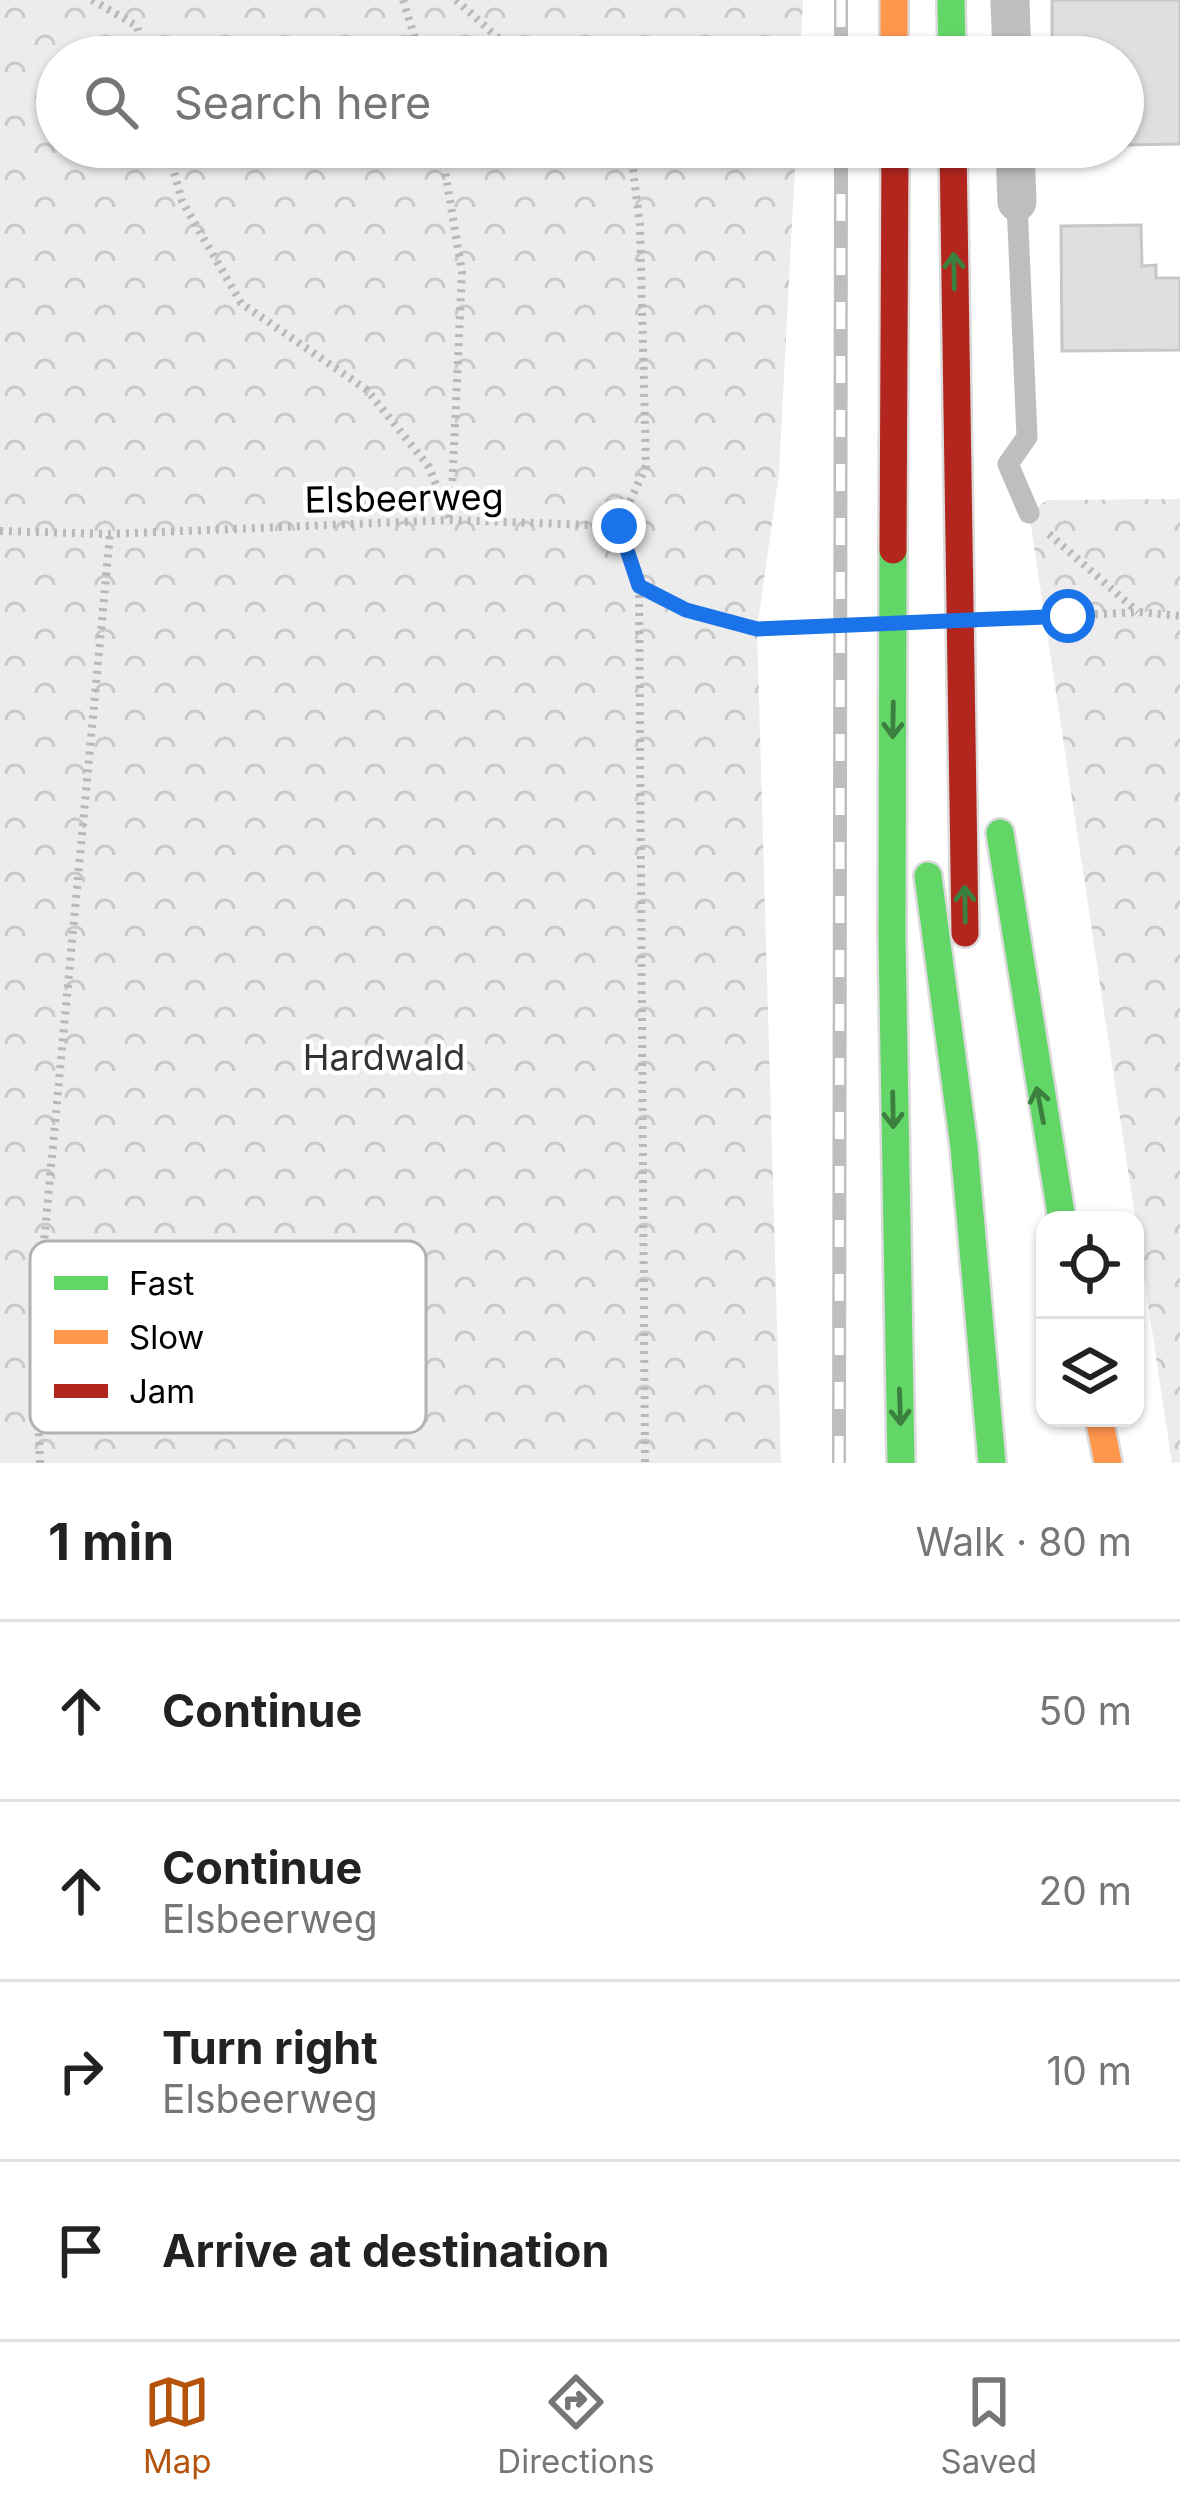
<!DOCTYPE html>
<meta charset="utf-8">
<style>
body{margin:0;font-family:Inter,sans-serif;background:#f6f6f6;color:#222}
.controls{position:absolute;right:36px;bottom:36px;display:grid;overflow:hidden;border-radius:24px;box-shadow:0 3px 9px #0004}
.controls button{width:108px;height:108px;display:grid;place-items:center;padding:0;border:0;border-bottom:3px solid #e0e0e0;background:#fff;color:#222;font:60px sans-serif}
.stop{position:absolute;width:36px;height:36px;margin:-27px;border:9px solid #1a73e8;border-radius:50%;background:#fff}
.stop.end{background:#1a73e8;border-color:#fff;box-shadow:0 3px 12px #0008}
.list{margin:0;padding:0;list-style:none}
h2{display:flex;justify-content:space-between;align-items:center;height:156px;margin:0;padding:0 48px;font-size:51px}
h2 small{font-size:39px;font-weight:400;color:#767676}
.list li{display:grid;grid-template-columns:78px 1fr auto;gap:36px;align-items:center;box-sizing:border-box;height:180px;padding:0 48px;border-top:3px solid #e0e0e0}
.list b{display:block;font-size:45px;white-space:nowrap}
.list p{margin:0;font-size:39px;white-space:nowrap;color:#767676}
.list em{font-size:39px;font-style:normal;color:#767676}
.icon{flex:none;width:66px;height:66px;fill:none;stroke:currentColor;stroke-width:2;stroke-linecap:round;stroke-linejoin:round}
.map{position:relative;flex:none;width:1180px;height:1463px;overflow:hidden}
.search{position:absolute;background:#fff;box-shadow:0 3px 9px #0004;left:36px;right:36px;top:36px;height:132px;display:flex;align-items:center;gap:30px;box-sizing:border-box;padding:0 42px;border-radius:66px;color:#767676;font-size:45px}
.sheet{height:876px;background:#fff}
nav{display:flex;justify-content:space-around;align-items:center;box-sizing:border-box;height:168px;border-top:3px solid #e0e0e0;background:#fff;font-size:33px;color:#767676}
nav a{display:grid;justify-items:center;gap:6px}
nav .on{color:#b45309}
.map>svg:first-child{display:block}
.forest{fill:url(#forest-crowns)}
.building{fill:#dfdfdf;stroke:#c7c7c7;stroke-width:3}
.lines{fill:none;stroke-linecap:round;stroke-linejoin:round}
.fast-casing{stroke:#dbdbdb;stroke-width:32}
.slow-casing{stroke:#dbdbdb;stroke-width:32}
.jam-casing{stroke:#dbdbdb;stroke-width:32}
.path{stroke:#b9b9b9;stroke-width:8;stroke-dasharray:3 6;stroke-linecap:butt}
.lane{stroke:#bebebe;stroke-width:21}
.street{stroke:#bebebe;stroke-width:39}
.fast{stroke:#63d668;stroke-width:27}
.slow{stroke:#ff974d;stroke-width:27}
.jam{stroke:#b3261e;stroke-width:27}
.rail-casing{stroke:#bebebe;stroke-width:14}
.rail{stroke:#fff;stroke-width:9;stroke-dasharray:27;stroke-linecap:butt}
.path-bridge{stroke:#b9b9b9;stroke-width:8;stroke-dasharray:3 6;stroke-linecap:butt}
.oneway{stroke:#3b803e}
.route{stroke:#1a73e8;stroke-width:15}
.labels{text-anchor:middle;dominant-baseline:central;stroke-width:9;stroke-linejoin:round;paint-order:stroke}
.street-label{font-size:36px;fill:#000;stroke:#fff}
.park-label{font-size:36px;fill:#333;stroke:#fff}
.key{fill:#fff;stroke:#b2b2b2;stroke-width:3}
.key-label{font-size:33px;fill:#000}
</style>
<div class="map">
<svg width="1180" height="1463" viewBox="0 0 1180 1463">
<defs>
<pattern id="forest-crowns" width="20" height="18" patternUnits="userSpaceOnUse" patternTransform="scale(3)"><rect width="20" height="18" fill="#ececec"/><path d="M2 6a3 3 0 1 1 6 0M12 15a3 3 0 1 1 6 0" fill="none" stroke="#c9c9c9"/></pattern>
</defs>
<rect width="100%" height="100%" fill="#fff"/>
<path class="forest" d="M0 0H803L800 57H57V147H796L779 473 757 629 781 1463H0Z
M1180 499V1463H1172L1029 513 1047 500Z"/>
<path class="building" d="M1052 0H1180V144L1123 145V57H1052Z
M1141 225 1142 266 1156 265V278H1180V350L1062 351 1061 226Z"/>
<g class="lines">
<g class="fast-casing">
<path id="fast" d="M951 0 952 57
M893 550 892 937 901 1463
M1000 833 1062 1220
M928 876 964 1147 992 1463"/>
</g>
<g class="slow-casing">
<path id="slow" d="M894 0V57
M1099 1418 1108 1463"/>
</g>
<g class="jam-casing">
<path id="jam" d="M953 147 965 933
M893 550 895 147"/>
</g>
<path class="path" d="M92 0 137 26 145 57
M403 0 421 57
M456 0 519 57
M167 147 182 201 241 303 367 390 429 467 450 520
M441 147 462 272 451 512
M619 526 646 466 640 225 630 147
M0 531 110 534 450 520 619 526 639 586 686 610 757 629
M1049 534 1138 612
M639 586 645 1463
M1068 616 1138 612 1180 616
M40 1463 36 1328 110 534"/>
<path class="lane" d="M1017 202 1027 437 1008 464 1029 513"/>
<path class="street" d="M1010 0 1012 57
M1015 147 1017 202"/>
<use href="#fast" class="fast"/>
<use href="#slow" class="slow"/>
<use href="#jam" class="jam"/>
<g class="rail-casing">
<path id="rail" d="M841 0V57
M839 1463 841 147"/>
</g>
<use href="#rail" class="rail"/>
<path class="path-bridge" d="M757 629 1068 616"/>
</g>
<defs><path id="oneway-shaft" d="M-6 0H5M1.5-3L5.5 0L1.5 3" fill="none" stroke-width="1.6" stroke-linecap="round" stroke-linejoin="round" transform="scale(3)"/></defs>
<g class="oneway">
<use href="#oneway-shaft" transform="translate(954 271) rotate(-91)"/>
<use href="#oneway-shaft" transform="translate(893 720) rotate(91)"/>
<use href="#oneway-shaft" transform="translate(965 904) rotate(-91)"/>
<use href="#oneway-shaft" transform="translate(1040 1105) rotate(-101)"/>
<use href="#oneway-shaft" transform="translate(893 1110) rotate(89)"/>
<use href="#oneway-shaft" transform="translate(900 1407) rotate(88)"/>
</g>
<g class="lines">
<path class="route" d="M619 526 639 586 686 610 757 629 1068 616"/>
</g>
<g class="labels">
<g class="street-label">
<text transform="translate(404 498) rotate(-1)">Elsbeerweg</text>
</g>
<g class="park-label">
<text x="384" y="1057">Hardwald</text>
</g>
</g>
<rect x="30" y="1241" width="396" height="192" rx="18" class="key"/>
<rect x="54" y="1276" width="54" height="14" fill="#63d668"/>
<rect x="54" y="1330" width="54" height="14" fill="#ff974d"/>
<rect x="54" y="1384" width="54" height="14" fill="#b3261e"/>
<g class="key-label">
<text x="129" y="1295">Fast</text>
<text x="129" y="1349">Slow</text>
<text x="129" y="1403">Jam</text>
</g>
</svg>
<div class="controls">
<button><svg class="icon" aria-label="locate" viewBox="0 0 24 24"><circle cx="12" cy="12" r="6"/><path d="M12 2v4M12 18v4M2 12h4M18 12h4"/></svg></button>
<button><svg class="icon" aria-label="layers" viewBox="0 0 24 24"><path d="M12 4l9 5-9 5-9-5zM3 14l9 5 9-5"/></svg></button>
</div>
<div class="stop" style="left:1068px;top:616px"></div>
<div class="stop end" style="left:619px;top:526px"></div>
<div class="search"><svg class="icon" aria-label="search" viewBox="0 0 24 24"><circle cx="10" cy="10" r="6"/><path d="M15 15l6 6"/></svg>Search here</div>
</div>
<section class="sheet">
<h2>1 min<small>Walk · 80 m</small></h2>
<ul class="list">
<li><svg class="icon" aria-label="ahead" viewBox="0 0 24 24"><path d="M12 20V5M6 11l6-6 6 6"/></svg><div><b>Continue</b></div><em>50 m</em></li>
<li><svg class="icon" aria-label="ahead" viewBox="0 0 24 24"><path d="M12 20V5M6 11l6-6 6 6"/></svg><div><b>Continue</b><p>Elsbeerweg</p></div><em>20 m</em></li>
<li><svg class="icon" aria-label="right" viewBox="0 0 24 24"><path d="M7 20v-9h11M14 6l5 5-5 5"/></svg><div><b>Turn right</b><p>Elsbeerweg</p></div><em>10 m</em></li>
<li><svg class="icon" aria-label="arrive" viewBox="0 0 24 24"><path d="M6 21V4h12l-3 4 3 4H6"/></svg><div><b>Arrive at destination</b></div></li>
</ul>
</section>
<nav>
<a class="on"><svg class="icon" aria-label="map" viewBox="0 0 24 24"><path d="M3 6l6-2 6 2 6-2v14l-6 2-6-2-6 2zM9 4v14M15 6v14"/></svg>Map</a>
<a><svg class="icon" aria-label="directions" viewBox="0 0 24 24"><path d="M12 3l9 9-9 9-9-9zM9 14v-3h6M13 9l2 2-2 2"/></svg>Directions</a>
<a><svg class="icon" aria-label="saved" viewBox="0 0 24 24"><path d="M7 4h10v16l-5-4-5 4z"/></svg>Saved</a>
</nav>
